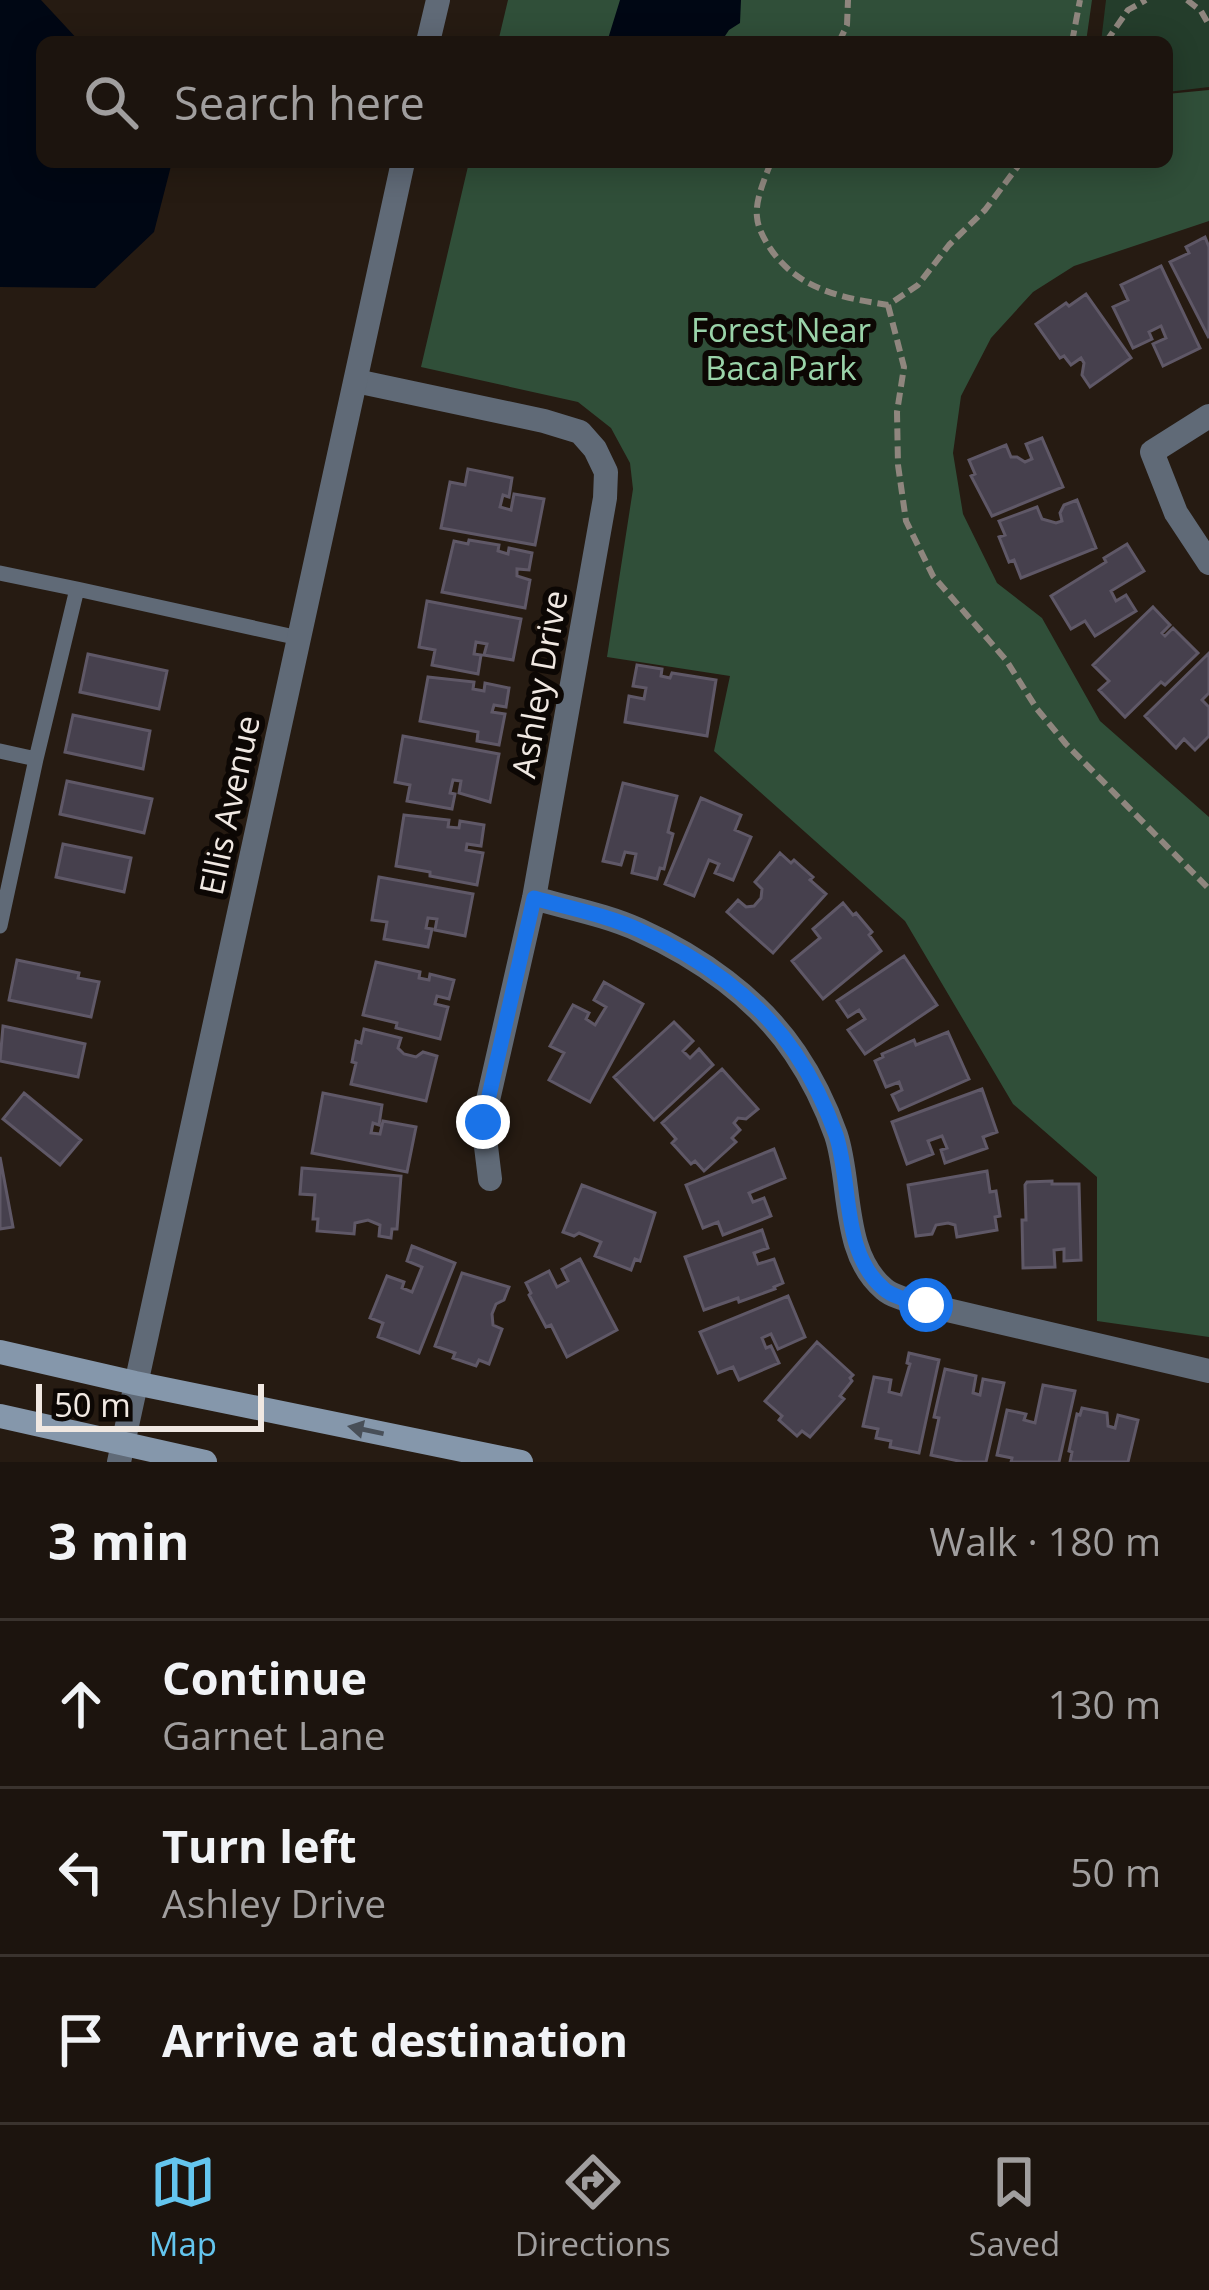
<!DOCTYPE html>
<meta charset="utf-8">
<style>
body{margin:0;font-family:"Open Sans",sans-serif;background:#29211c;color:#f1f3f6}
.scale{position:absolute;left:36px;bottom:30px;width:228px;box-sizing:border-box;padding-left:12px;border:6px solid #f0e8e2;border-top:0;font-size:33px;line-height:42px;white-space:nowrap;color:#f0e8e2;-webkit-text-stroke:9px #0c0704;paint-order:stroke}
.stop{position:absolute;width:36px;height:36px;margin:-27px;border:9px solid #1a73e8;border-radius:50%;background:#fff}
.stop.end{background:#1a73e8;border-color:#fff;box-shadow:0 3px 12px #0008}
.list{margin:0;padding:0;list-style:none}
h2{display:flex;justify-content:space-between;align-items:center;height:156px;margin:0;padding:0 48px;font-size:51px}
h2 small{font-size:39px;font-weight:400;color:#a09e9e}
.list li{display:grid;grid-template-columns:78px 1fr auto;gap:36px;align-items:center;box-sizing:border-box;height:168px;padding:0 48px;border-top:3px solid #3a332e}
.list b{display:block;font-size:45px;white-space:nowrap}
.list p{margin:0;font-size:39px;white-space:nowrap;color:#a09e9e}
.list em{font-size:39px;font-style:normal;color:#a09e9e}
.icon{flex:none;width:66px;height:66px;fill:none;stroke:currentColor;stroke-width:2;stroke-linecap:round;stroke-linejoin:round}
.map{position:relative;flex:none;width:1209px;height:1462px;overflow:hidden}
.search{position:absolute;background:#1c140e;box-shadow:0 6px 30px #0003;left:36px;right:36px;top:36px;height:132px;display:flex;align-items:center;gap:30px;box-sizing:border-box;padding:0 42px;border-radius:18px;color:#a09e9e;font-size:45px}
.sheet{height:660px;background:#1c140e}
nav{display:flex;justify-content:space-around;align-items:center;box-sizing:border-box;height:168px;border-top:3px solid #3a332e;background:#1c140e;font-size:33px;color:#a09e9e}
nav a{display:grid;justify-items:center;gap:6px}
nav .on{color:#64c5ee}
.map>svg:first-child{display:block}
.green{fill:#243d2b}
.forest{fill:#304f39}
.water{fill:#000714}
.building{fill:#46404d;stroke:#5f5867;stroke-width:3}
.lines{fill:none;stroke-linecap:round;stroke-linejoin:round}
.path{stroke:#8f867e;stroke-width:6;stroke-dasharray:12 6;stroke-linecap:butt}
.service{stroke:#606a77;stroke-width:15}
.minor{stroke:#606a77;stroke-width:24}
.tertiary{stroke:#606a77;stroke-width:24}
.secondary{stroke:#8597ab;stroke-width:24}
.oneway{fill:#484f58}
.route{stroke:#1a73e8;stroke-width:15}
.labels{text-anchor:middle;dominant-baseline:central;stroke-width:12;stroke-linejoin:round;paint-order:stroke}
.park-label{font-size:33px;fill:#9ad3a9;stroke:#0c0704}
.street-label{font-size:33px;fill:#f0e8e2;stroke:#0c0704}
</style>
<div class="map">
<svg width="1209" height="1462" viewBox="0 0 1209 1462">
<rect width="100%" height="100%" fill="#261b12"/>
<path class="green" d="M1106 0H1209V87L1167 92V42H1101Z"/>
<path class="forest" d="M508 0H1092L1086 42H498Z
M1209 90V221L1074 266 1033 292 991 338 961 396 953 453 963 514 997 583 1042 618 1100 721 1209 817V1337L1097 1321V1177L1013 1104 905 921 714 751 730 676 607 657 633 489 630 463 611 428 578 402 421 367 469 162H1167V94Z"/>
<path class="water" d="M0 0H41L80 42H42V162H172L154 232 95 288 0 287Z
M620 0H741L740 23 729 30 721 42H607Z"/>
<path class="building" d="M1205 237 1209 247V338L1170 262 1189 253 1186 247Z
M1161 266 1200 348 1163 366 1153 344 1166 338 1161 326 1149 332 1152 339 1133 348 1113 307 1128 300 1121 285Z
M1086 294 1131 358 1090 387 1082 375 1084 363 1081 358 1071 365 1064 356 1060 358 1036 324 1066 303 1069 306Z
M1042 438 1063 487 992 516 971 476 975 474 969 460 1006 445 1011 457H1017L1025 462 1032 459 1026 444Z
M468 469 512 478 509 497 503 495 500 507 511 510 514 494 544 499 535 545 441 528 450 482 465 485Z
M1077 500 1096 548 1021 578 1014 560 1009 562 999 537 1005 535 999 521 1037 507 1042 519 1056 523 1062 521 1060 513 1064 505Z
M469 540 499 545 498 551 508 554 509 548 532 553 529 570 517 569V576L530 580 525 608 442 592 454 541 468 544Z
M1127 544 1144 571 1111 591 1116 601 1126 595 1136 611 1095 636 1085 621 1071 629 1051 596 1106 562 1104 558Z
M427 601 521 619 513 660 484 655 487 644 476 642 474 654 481 655 478 674 432 665 435 650 419 647Z
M1153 607 1170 625 1162 633 1165 636 1173 628 1198 653 1165 685 1161 682 1125 717 1099 690 1109 681 1093 665Z
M1209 653V693L1202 700 1209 707V736L1195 750 1184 739 1176 748 1145 716Z
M88 654 167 671 159 709 80 692Z
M637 665 662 669 661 676 670 678 672 673 716 680 707 736 625 722 629 696 644 699 646 688 633 686Z
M428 677 474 682 473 689 484 691 485 683 509 688 506 707 494 705 492 712 505 714 499 745 477 741 478 732 420 721Z
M73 715 150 731 143 769 65 752Z
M403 736 499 754 490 802 459 793 461 781 453 780 450 793 455 794 452 809 407 801 410 785 395 782Z
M67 781 152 799 144 833 60 814Z
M623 783 677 796 668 832 673 834 664 869 660 868 657 879 632 873 636 854 625 852 621 865 603 861Z
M701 798 741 815 735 830 751 837 733 880 715 873 719 864 709 860 694 896 665 884Z
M404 815 449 820 448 827 459 828 460 821 484 825 481 846 467 844 466 850 483 853 477 885 430 876V872L396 866Z
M63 844 131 858 124 892 56 877Z
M780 853 791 863 794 860 813 877 810 880 826 894 773 953 727 912 738 900 746 907 754 906 761 898 762 889 755 882Z
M379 877 473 894 465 936 435 930 437 919 428 918 426 928 432 929 428 947 384 939 387 922 372 920Z
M843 903 853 915 856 913 872 932 869 935 881 951 823 999 792 961 820 938 813 929Z
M904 956 937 1005 865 1054 848 1030 865 1019 859 1010 848 1017 837 1001Z
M17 960 79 973 78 978 99 982 91 1017 9 1000Z
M376 962 420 972 419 978 429 980 430 974 454 980 449 999 437 996 435 1004 448 1007 440 1039 396 1028 397 1023 363 1015Z
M604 982 643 1004 590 1102 549 1080 564 1053 550 1046 573 1005 589 1013 586 1019 595 1025 606 1007 594 1000Z
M674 1022 693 1041 683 1051 690 1058 699 1049 713 1065 654 1120 614 1077Z
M3 1026 85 1044 78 1077 0 1061Z
M364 1029 401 1038 398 1048 404 1054 416 1057 423 1052 437 1056 426 1101 351 1084 356 1063 352 1062 356 1041 361 1043Z
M948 1032 969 1079 899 1110 892 1095 902 1090 899 1082 886 1087 875 1061 883 1057 882 1054 914 1040 916 1045Z
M722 1069 758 1109 746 1119 738 1118 734 1123 740 1130 732 1138 736 1142 704 1171 695 1161 691 1164 672 1143 676 1139 662 1123Z
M982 1089 997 1132 983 1137 987 1148 945 1163 941 1150 947 1148 942 1136 928 1141 933 1154 907 1164 892 1122Z
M24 1093 81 1140 60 1165 3 1119Z
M323 1093 382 1105 379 1125 373 1123 371 1133 380 1134 383 1121 416 1127 407 1172 312 1153Z
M774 1149 785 1178 749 1193 753 1202 764 1198 771 1216 723 1235 718 1222 703 1228 686 1185Z
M0 1157 13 1227 0 1229Z
M302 1168 401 1176 397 1229H392L391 1238 379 1236 380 1225 368 1220 355 1223 354 1234 317 1231 318 1219H313L315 1195 300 1194Z
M987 1171 990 1192 996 1191 1000 1216 995 1217 997 1230 957 1237 955 1225 948 1223 936 1225 932 1234 916 1236 908 1185Z
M1052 1181V1184H1079L1081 1260 1064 1261V1249L1054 1250 1055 1267 1023 1268 1022 1220H1026L1025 1185 1027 1182Z
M582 1185 655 1213 640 1261 635 1259 631 1270 595 1256 601 1242 579 1233 574 1236 563 1232Z
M762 1230 768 1248 754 1253 758 1264 774 1259 783 1283 774 1287 775 1289 739 1302 738 1298 704 1310 685 1257Z
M412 1246 455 1263 419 1353 378 1337 383 1323 370 1318 387 1276 404 1282 402 1288 412 1292 422 1267 407 1261Z
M580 1259 617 1330 567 1357 551 1325 546 1327 529 1295 531 1293 526 1283 549 1271 557 1287 568 1281 562 1269Z
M462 1273 509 1287 504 1300 496 1304 492 1314 493 1325 502 1329 489 1364 479 1360 476 1366 453 1358 455 1353 435 1346Z
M788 1296 805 1337 778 1349 771 1334 762 1338 766 1348 771 1346 779 1363 739 1380 733 1367 718 1373 700 1332Z
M817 1342 853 1375 850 1378 852 1381 840 1396 844 1399 810 1437 802 1431 797 1436 779 1420 782 1416 765 1401Z
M909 1353 939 1360 919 1453 890 1447 891 1441 876 1438 878 1429 863 1426 874 1377 891 1380 889 1392 901 1395 910 1364 907 1363Z
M945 1369 976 1376 973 1393 980 1395 983 1379 1004 1383 986 1462H963L931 1455 939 1418 934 1417Z
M1043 1385 1075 1391 1059 1462H1011L1012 1458 997 1455 1007 1410 1026 1414 1024 1420 1035 1423Z
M1082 1408 1107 1413 1108 1426 1115 1428 1118 1415 1138 1420 1128 1462H1070L1072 1452 1069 1451 1077 1414 1080 1415Z"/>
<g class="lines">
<path class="path" d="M1187 0 1201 11 1209 25
M839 42 847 25 848 0
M1072 42 1080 0
M1106 42 1128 10 1146 0
M771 162C765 178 755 200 757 217 758 229 765 241 772 251 800 290 843 298 888 305L918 285 949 245 985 210 1021 162
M888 305 904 367 897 412 898 465 906 521 933 576 1006 660 1037 709 1066 744 1209 889"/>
<path class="service" d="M0 573 77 589 36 759 0 926
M77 589 299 638
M0 751 36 759"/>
<path class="minor" d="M356 381 544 421 580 432 595 449 606 472 605 498 534 898 483 1122 490 1179
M1209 416 1152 452 1176 513 1209 563
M534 898C568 908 606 915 639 930 699 957 758 998 795 1053 812 1078 826 1107 836 1135 852 1183 841 1253 884 1289 894 1298 913 1301 926 1305L1209 1371"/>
<path class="tertiary" d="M428 42 438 0
M119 1462 403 162"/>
<path class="secondary" d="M0 1352 135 1383 521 1462
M0 1416 205 1462"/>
</g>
<defs><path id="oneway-solid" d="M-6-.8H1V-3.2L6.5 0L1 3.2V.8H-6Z" transform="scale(3)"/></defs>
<use class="oneway" href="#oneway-solid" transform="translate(366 1430) rotate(-168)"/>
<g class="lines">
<path class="route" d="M483 1122 534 898C568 908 606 915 639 930 699 957 758 998 795 1053 812 1078 826 1107 836 1135 852 1183 841 1253 884 1289 894 1298 913 1301 926 1305"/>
</g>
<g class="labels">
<g class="park-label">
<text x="781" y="329">Forest Near<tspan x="781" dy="38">Baca Park</tspan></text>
</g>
<g class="street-label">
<text transform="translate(539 684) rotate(-80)">Ashley Drive</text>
<text transform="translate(229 805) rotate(-78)">Ellis Avenue</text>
</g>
</g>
</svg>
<div class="scale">50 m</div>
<div class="stop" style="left:926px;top:1305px"></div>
<div class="stop end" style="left:483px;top:1122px"></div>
<div class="search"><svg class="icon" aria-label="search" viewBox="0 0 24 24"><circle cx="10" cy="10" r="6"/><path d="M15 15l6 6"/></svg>Search here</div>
</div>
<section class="sheet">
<h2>3 min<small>Walk · 180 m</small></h2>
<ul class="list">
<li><svg class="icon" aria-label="ahead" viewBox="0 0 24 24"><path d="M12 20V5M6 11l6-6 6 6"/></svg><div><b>Continue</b><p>Garnet Lane</p></div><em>130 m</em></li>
<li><svg class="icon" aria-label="left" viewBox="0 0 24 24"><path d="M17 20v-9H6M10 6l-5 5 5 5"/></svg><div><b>Turn left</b><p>Ashley Drive</p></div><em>50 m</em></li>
<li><svg class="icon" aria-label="arrive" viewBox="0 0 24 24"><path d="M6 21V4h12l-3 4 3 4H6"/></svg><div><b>Arrive at destination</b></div></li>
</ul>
</section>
<nav>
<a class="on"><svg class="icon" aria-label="map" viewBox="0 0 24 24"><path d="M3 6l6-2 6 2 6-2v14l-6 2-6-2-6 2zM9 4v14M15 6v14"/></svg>Map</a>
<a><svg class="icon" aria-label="directions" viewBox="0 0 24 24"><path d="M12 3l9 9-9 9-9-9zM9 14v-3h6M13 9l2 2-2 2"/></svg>Directions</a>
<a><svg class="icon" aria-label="saved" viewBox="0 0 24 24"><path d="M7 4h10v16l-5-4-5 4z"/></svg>Saved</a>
</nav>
